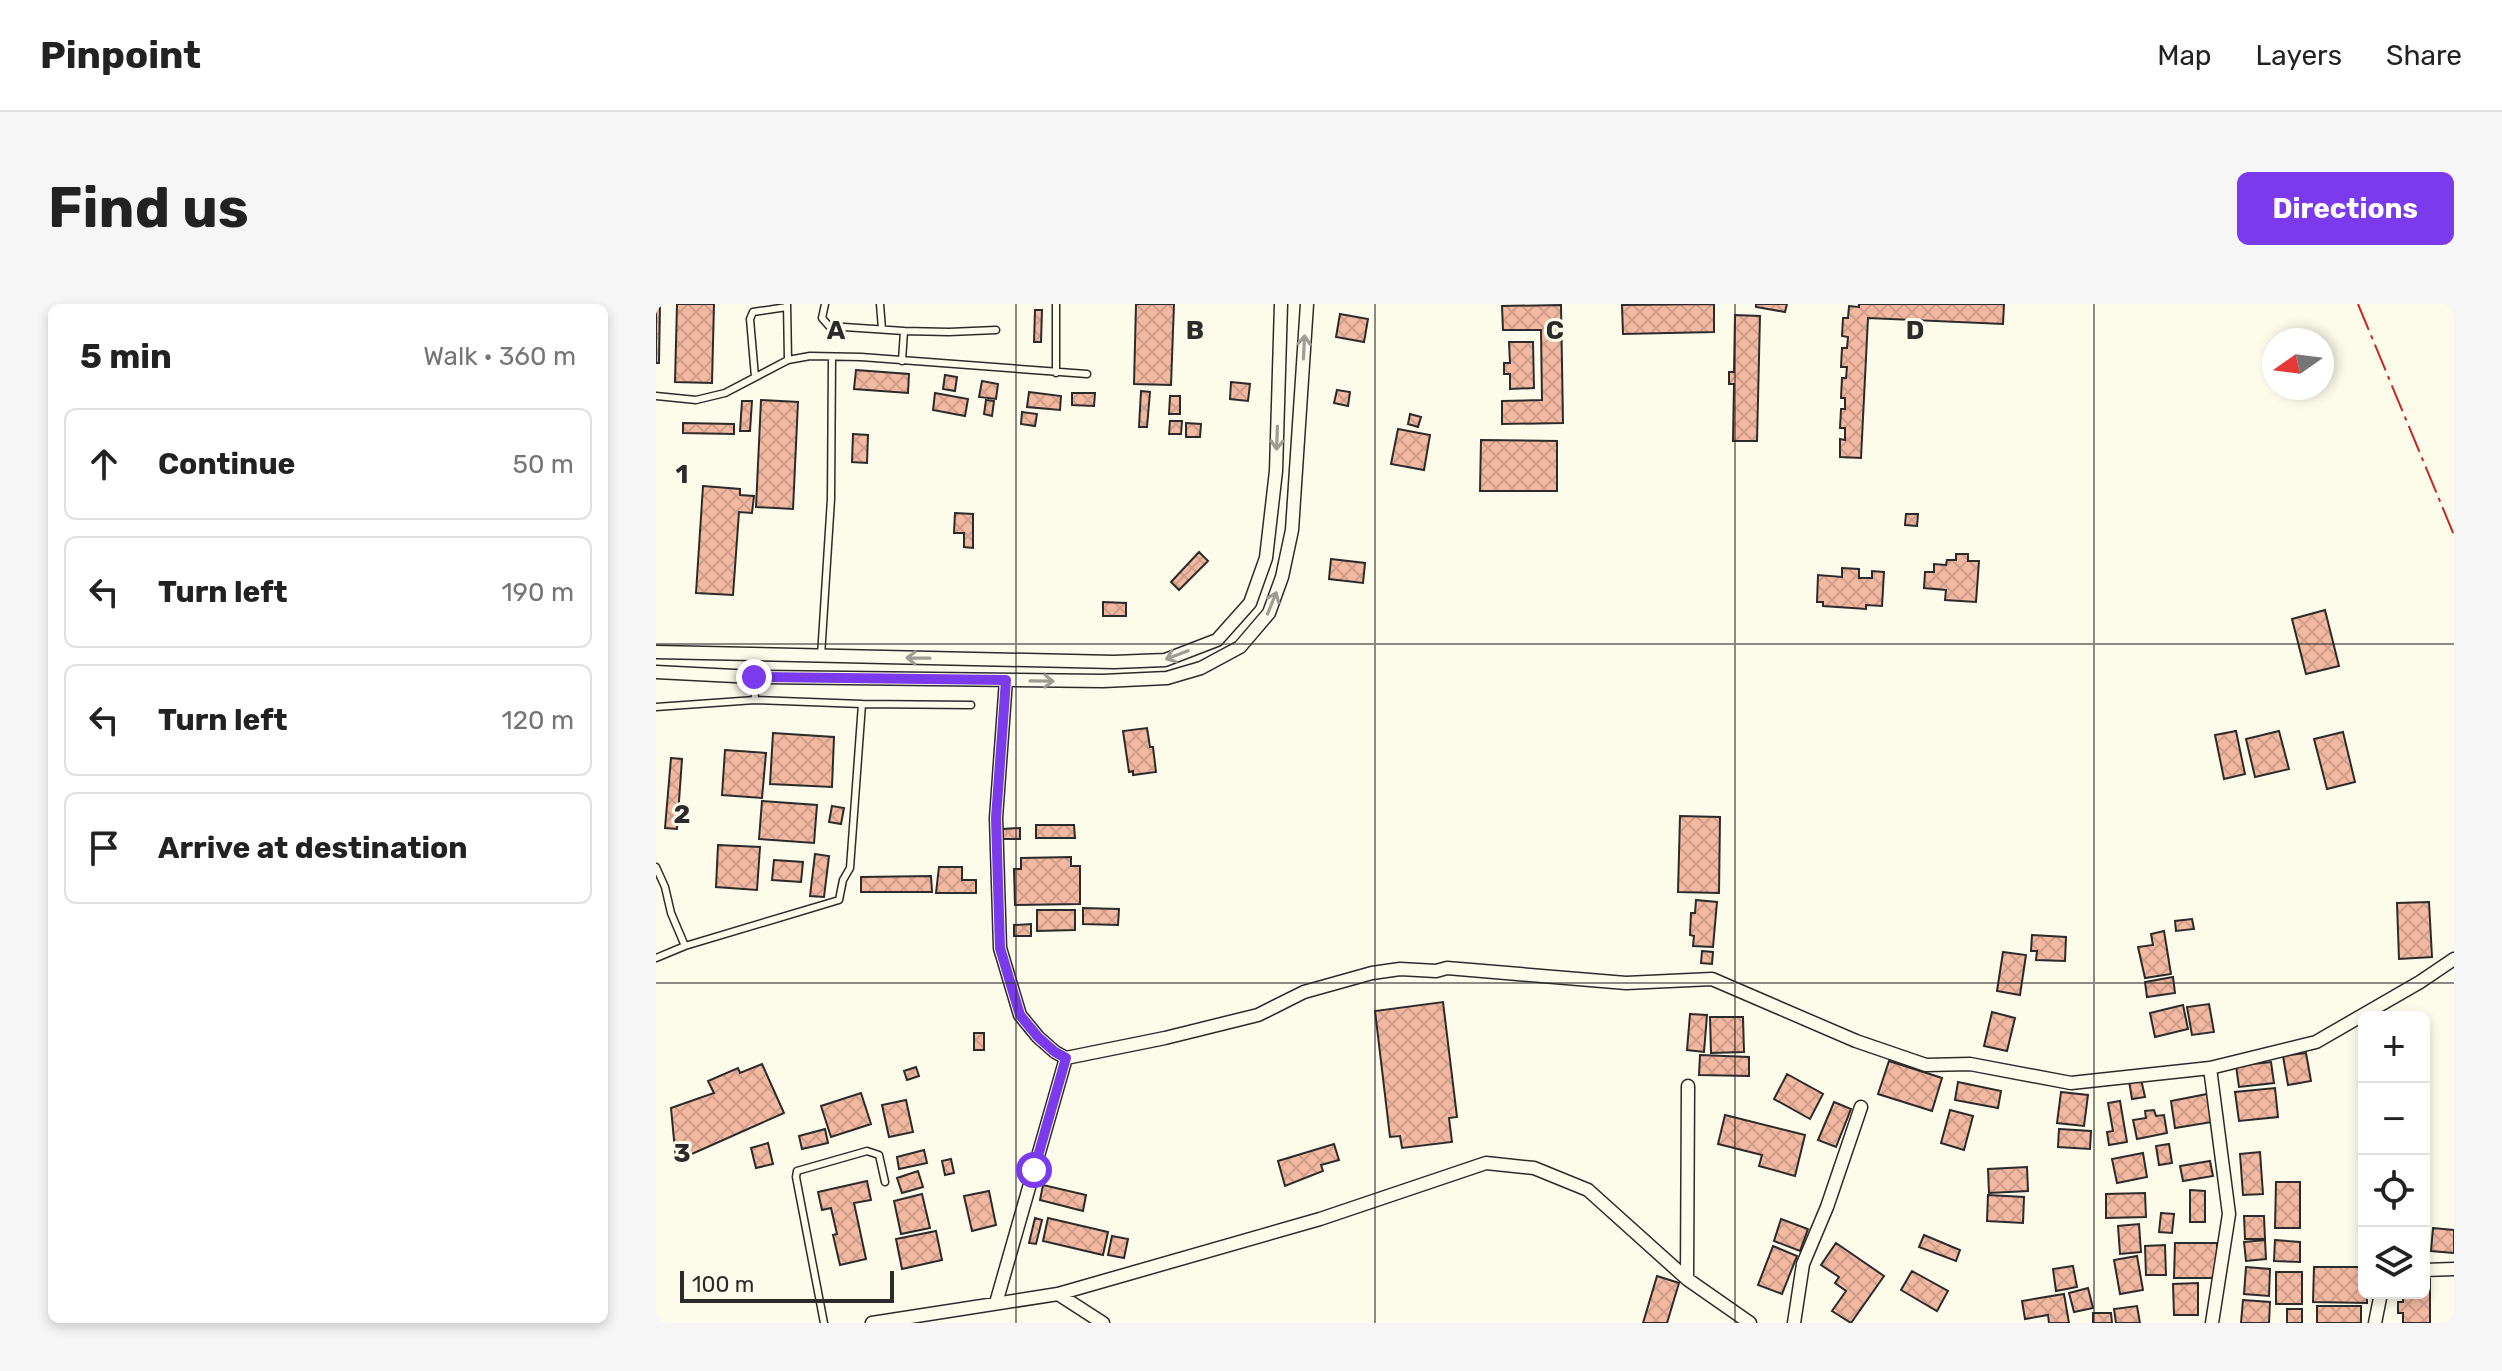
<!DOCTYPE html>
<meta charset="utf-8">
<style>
body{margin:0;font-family:Rubik,sans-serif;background:#f6f6f6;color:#222}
.controls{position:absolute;right:24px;bottom:24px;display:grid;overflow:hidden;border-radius:12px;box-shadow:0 4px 12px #0003}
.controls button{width:72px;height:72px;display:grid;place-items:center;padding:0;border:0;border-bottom:2px solid #e0e0e0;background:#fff;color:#222;font:40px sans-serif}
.compass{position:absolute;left:1606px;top:24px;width:72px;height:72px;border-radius:50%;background:#fff;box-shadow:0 4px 12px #0003;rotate:256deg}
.scale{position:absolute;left:24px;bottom:20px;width:214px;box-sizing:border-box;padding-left:8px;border:4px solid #2b2b2b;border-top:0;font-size:22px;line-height:28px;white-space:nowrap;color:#2b2b2b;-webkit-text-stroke:6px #fdfbea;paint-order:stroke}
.stop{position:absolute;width:24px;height:24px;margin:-18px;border:6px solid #7c3aed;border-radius:50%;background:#fff}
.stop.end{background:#7c3aed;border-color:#fff;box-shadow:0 2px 8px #0008}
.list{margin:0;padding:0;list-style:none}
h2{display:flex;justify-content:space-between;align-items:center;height:104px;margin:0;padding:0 32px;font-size:34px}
h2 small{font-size:26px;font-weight:400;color:#767676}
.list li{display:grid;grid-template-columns:52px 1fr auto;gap:24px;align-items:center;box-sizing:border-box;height:112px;margin:0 16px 16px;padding:0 16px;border:2px solid #e0e0e0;border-radius:12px}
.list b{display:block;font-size:30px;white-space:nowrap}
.list em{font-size:26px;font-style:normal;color:#767676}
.icon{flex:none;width:44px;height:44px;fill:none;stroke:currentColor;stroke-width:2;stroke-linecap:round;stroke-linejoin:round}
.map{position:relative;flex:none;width:1798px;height:1019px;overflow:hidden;border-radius:12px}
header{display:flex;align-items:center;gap:48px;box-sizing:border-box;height:112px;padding:0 40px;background:#fff;border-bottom:2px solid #e0e0e0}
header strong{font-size:38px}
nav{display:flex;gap:44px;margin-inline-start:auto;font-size:28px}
.intro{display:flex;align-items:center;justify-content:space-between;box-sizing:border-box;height:192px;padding:0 48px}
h1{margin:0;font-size:56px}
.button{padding:20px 36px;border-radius:12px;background:#7c3aed;color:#fff;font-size:28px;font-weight:700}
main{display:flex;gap:48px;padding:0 48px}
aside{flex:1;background:#fff;border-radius:12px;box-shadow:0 4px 12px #0003}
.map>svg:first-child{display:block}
.building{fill:url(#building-cross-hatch);stroke:#2b2b2b;stroke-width:2}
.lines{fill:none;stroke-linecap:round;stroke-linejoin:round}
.lane-casing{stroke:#2b2b2b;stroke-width:9}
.street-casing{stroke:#2b2b2b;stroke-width:15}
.lane{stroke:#fdfbea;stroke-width:6}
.street{stroke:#fdfbea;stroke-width:12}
.power{stroke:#c62828;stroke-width:2;stroke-dasharray:28 6 4 6;stroke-linecap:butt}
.oneway{stroke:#9e9d94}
.route{stroke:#7c3aed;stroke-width:10}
.grid{fill:none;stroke:#2b2b2b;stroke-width:2;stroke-opacity:0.55}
.grid-label{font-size:26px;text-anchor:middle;font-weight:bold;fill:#2b2b2b;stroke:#fdfbea;stroke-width:6;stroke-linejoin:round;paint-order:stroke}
</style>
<header>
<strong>Pinpoint</strong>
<nav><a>Map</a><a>Layers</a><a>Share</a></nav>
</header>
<div class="intro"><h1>Find us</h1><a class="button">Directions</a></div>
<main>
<aside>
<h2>5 min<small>Walk · 360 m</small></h2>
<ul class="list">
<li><svg class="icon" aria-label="ahead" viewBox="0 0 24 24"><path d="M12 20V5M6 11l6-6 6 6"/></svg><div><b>Continue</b></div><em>50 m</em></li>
<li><svg class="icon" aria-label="left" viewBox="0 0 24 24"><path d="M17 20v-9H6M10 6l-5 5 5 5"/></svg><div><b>Turn left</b></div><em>190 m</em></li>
<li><svg class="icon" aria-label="left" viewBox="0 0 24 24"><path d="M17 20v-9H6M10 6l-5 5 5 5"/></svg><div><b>Turn left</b></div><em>120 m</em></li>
<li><svg class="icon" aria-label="arrive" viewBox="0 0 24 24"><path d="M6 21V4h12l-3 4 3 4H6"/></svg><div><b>Arrive at destination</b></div></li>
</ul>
</aside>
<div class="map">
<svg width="1798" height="1019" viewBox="0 0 1798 1019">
<defs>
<pattern id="building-cross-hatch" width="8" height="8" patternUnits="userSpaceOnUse" patternTransform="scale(2)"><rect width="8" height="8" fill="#f2b8a0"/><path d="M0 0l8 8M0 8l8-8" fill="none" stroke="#d09e8a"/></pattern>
</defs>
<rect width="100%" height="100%" fill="#fdfbea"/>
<path class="building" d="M0 0H4L3 59H0Z
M21 0H58L56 79 19 78Z
M480 0H518L515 81 478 80Z
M1058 0V28L967 30 966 1Z
M1100 0H1131L1129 8 1100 3Z
M1203 0H1348L1347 20 1212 14 1205 154 1184 153V135L1189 136V124H1184L1185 105H1189V94H1185L1186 74H1190L1191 63H1185L1186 44H1191L1192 33 1186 32 1187 14H1192L1193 2 1203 3Z
M905 1 907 119 846 120V97L886 96 885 26H847L846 2Z
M379 6H386L385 38H378Z
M684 10 712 15 708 38 680 33Z
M1079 11 1104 12 1101 137H1077L1078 80H1073V68H1078Z
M853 38H877L878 84 854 85V70H848V59H854Z
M200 66 253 70 252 89 198 85Z
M289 71 301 73 299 87 287 85Z
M326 77 342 80 340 95 323 93Z
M575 78 594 80 592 97 574 95Z
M681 86 694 88 692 102 678 99Z
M485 87 494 88 491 123H483Z
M373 88 405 92 404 106 371 103Z
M279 89 312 95 309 112 277 106Z
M416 89H439L438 102 416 101Z
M514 92H524V110H513Z
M105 96 142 98 137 205 100 203Z
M330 96 338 97 336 112 328 110Z
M86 97H96L94 127H84Z
M366 108 381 110 379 122 365 120Z
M754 110 765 113 762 123 752 120Z
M514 117H526L525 130H513Z
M27 119 78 120V130L27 129Z
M530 119 545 120 544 133H530Z
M742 125 774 131 768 166 735 160Z
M197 130 212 131 211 159 196 158Z
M825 136 901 137V187H824Z
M47 182 84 185V191L98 192 96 209 83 208 77 291 40 289Z
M299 209 317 210V244L308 243V229H298Z
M1250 210H1262L1261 222 1249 221Z
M543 248 552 257 523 286 515 278Z
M1300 250H1312V257H1323L1320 298 1289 296 1290 286 1268 284 1269 268H1278V260L1290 261 1291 256H1300Z
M675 255 709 259 707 279 673 275Z
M1186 264 1203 265V274H1216V267L1228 268 1226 302 1210 301V305L1167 302V298H1161L1162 271 1186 273Z
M447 298 470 299V312H447Z
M1669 306 1683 362 1650 370 1636 315Z
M491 424 494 443H497L500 468 477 471V467L473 468 467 427Z
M1580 427 1589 470 1568 475 1559 431Z
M1623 427 1633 465 1599 473 1590 435Z
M1687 428 1699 478 1671 485 1658 435Z
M117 429 178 433 176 483 114 480Z
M69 446 110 449 106 494 66 491Z
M15 454 26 455 21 525 9 524Z
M106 497 161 501 158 539 103 535Z
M176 502 188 504 185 520 173 518Z
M1024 512 1064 513 1063 589 1022 588Z
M380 521H418L419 534H380Z
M364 524V535H346V525Z
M62 541 104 543 101 586 60 583Z
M159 550 173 552 168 593 154 592Z
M415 553V562H424V600L359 601 358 565H365V554Z
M118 556 147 558 145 578 116 576Z
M283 563H306V576H320V589H280Z
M275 572 276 588H205V573Z
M1040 596 1061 598 1057 643 1037 642 1038 632 1034 631 1035 609H1039Z
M1773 598 1776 653 1743 655 1741 599Z
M427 604 463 605 462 621 427 620Z
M381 606H419V626L381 627Z
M1536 615 1538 625 1520 627 1519 617Z
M375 620V632H358V621Z
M1508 627 1515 670 1489 674 1482 643 1497 641 1495 630Z
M1376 631 1410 633 1409 657 1380 656 1381 647H1375Z
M1046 647 1057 648 1056 660 1045 659Z
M1347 648 1370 651 1364 691 1341 687Z
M1517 673 1519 689 1491 693 1489 678Z
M787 698 801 813 793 814 796 838 746 844 744 832 734 833 719 707Z
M1553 700 1558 728 1536 731 1531 703Z
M1527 701 1532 725 1499 733 1494 709Z
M1336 708 1359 714 1351 747 1328 742Z
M1034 710 1051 711 1048 748 1031 746Z
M1054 713H1087L1088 748 1055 749Z
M318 729H328V746H318Z
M1650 749 1655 777 1632 781 1627 752Z
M1044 751 1093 753V772L1043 771Z
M1233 757 1286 774 1276 807 1222 790Z
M1615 758 1618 779 1583 783 1580 762Z
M106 760 128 809 20 857 15 804 58 789 52 777 82 764 84 769Z
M260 763 263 772 251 776 248 767Z
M1131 770 1167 790 1154 815 1118 795Z
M1485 775 1489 793 1476 795 1473 777Z
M1302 778 1345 787 1342 804 1299 796Z
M1619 784 1622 813 1583 817 1579 788Z
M1405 788 1432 791 1428 822 1401 819Z
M205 789 215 820 175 833 165 802Z
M1551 790 1556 818 1519 824 1515 797Z
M250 796 257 828 233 833 226 801Z
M1464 797 1471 838 1453 841 1451 828 1457 827 1452 799Z
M1178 798 1195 805 1180 843 1162 836Z
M1294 806 1317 812 1308 846 1285 839Z
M1498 806 1500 812 1508 811 1511 829 1481 835 1477 816 1490 814 1489 807Z
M1069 811 1149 831 1139 872 1103 862 1106 851 1062 840Z
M169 825 172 839 146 845 143 832Z
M1403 825 1435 827 1434 845 1402 843Z
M112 839 117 860 100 864 95 844Z
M678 840 683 856 665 861 667 867 629 882 622 857Z
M1513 840 1516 859 1503 861 1500 842Z
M268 846 271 859 243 865 241 853Z
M1604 848 1607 890 1587 891 1584 850Z
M1487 849 1491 873 1461 879 1456 855Z
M295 855 298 869 289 871 286 857Z
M1554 857 1557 872 1527 877 1524 862Z
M1371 863 1372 887 1333 889 1332 865Z
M262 867 267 883 246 889 241 874Z
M211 877 215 896 198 899 210 955 184 961 177 931 181 930 175 904 166 906 162 888Z
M1620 878H1644V924H1619Z
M387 881 430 891 427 907 384 896Z
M1534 886 1549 887V918H1534Z
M333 887 340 921 316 927 308 892Z
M1489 889 1490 913 1450 914V890Z
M266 890 274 924 245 930 238 897Z
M1332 891 1368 893 1367 919 1331 917Z
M1505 909 1518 910 1516 929 1503 928Z
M1588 912H1608L1609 935H1589Z
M379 914 386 916 380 940 373 939Z
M392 914 452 928 447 951 387 937Z
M1125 915 1152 925 1144 947 1118 937Z
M1483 920 1485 948 1464 950 1462 922Z
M1777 924 1798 926V949L1775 947Z
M280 927 286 956 246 965 240 935Z
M1268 931 1304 946 1300 957 1263 943Z
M456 932 472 935 468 954 452 951Z
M1609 936 1610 955 1590 957 1588 938Z
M1619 936 1644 938V958L1618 957Z
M1180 939 1228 972 1195 1019 1176 1007 1190 987 1179 979 1183 973 1165 961Z
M1519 939H1561V974H1518Z
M1509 941 1510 971H1490L1489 942Z
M1117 942 1141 952 1126 990 1102 981Z
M1481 952 1487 986 1464 990 1458 956Z
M1417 962 1421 983 1400 987 1397 965Z
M1590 963 1614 965 1613 992 1588 990Z
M1658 963H1708V989H1711V999L1657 998Z
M1256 967 1292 987 1281 1007 1245 986Z
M1620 968H1646V1000H1620Z
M1001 972 1023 979 1011 1019H987Z
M1768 975H1774V1019H1747V1009H1742V998H1747V989H1768Z
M1542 979V1011H1518L1517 980Z
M1432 984 1437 1004 1418 1008 1413 989Z
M1408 990 1413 1019H1393L1392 1011 1369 1015 1366 997Z
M1587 996 1614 998 1613 1019H1585Z
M1481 1002 1484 1019H1460L1458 1005Z
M1661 1002H1705V1019H1661Z
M1631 1005H1646V1019H1631Z
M1437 1009H1455L1456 1019H1437Z"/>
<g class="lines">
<g class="lane-casing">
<path id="lane" d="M131 0 132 56
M169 0 166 14 173 22 248 27 246 57
M224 0 226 25
M248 27 293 28 340 26
M400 69V0
M99 73 94 15 97 8 131 3
M0 92 40 96 69 89 132 56 154 52 205 53 431 70
M165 352 175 195 176 53
M206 400 315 401
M0 403 99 396
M0 563 9 583 15 609 29 642
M0 654 29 642 183 596 187 576 194 564 206 400 99 396 98 373
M168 1019 140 873 141 867 211 847 223 851 229 878"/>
</g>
<g class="street-casing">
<path id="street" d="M0 348 458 358 509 356 561 336 594 299 610 254 620 167 625 0
M0 368 98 373 447 377 511 374 545 364 584 343 613 309 626 273 636 226 651 0
M350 376 340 514 344 644 364 711 382 733 399 748 410 754 509 734 602 711 648 688 716 669 744 665 780 667 791 664 970 679 1056 675 1200 737 1270 761 1314 760 1415 779 1554 764 1573 910 1556 1019
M1554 764 1660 738 1764 678 1798 655
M1768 966 1798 965
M1031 975 1032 782
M402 990 447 1019
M340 999 410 754
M216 1019 402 990 664 915 830 859 878 864 932 886 1031 975 1094 1019
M1138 1019 1147 960 1171 903 1205 803
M1719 1019 1725 989"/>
</g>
<use href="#lane" class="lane"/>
<use href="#street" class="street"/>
<path class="power" d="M1702 0 1798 231"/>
</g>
<defs><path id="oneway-shaft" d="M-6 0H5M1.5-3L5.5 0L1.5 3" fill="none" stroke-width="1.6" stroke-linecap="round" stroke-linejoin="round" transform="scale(2)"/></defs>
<g class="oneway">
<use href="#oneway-shaft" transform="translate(648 43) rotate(-87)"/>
<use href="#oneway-shaft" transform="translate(621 134) rotate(92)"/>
<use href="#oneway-shaft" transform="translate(616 299) rotate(-68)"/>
<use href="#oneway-shaft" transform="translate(521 351) rotate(159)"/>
<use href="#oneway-shaft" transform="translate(262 354) rotate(-179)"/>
<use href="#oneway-shaft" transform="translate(386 377) rotate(1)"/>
</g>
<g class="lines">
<path class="route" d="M98 373 350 376 340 514 344 644 364 711 382 733 399 748 410 754 378 866"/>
</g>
<path class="grid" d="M360 0V1019M719 0V1019M1079 0V1019M1438 0V1019M0 340H1798M0 679H1798"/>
<g class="grid-label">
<text x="180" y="35">A</text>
<text x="539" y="35">B</text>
<text x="899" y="35">C</text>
<text x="1259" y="35">D</text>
<text x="26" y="179">1</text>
<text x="26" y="519">2</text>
<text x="26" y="858">3</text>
</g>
</svg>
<div class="controls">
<button>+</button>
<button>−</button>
<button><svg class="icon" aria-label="locate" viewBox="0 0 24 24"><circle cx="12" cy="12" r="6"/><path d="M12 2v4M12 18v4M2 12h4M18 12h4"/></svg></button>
<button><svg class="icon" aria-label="layers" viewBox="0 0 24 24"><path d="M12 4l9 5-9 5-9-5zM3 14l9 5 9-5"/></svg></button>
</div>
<svg class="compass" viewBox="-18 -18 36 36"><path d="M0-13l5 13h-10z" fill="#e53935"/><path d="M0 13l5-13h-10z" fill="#767676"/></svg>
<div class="scale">100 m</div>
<div class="stop" style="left:378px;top:866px"></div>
<div class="stop end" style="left:98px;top:373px"></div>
</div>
</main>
